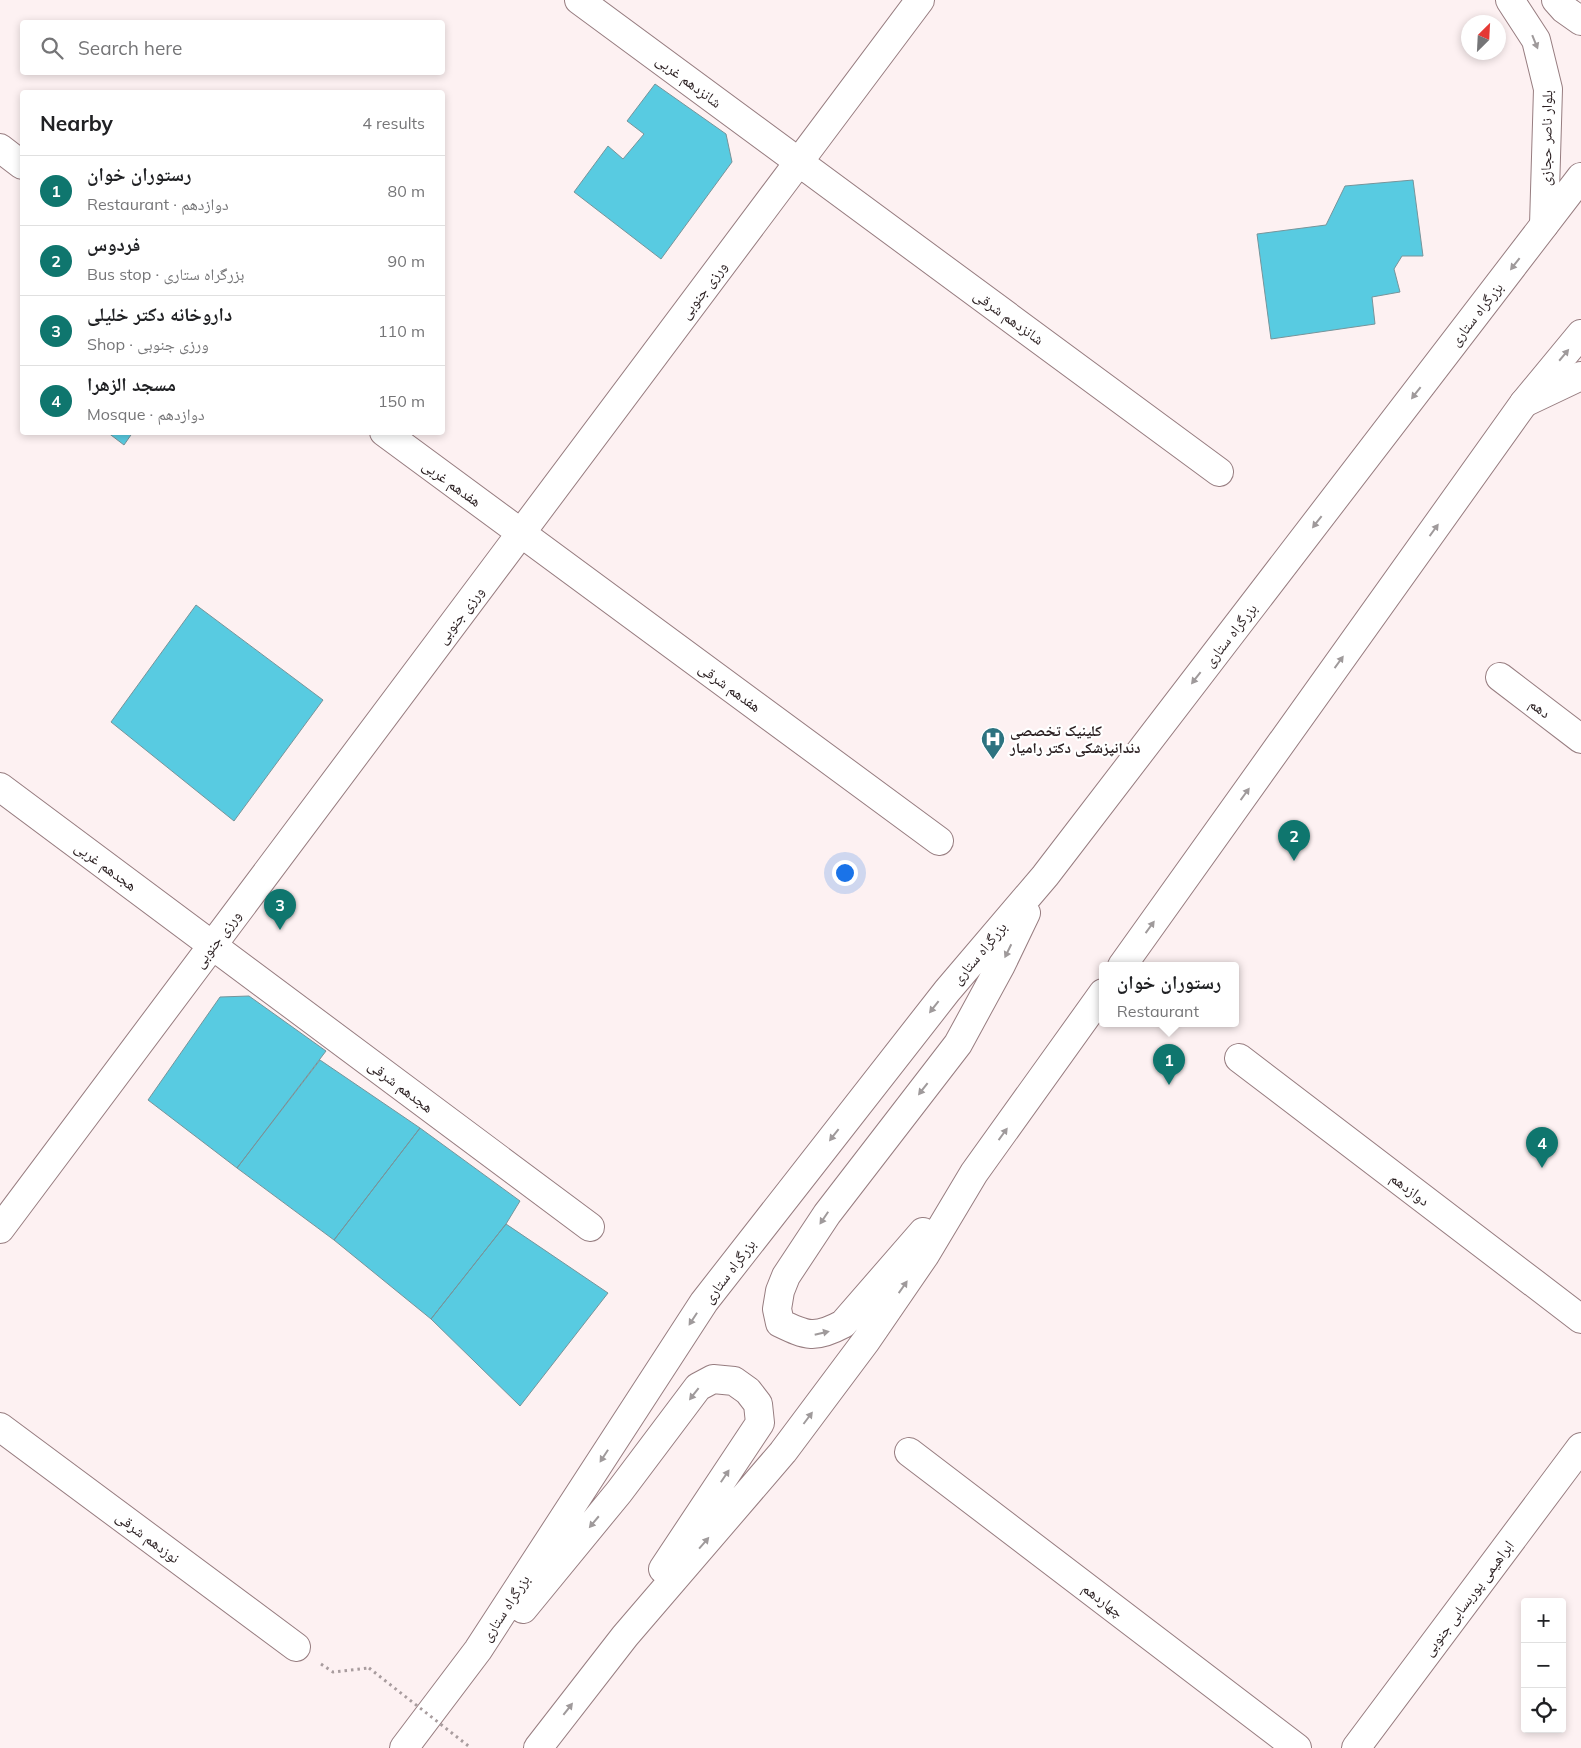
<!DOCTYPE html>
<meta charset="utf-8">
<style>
body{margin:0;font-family:Mulish,"Noto Naskh Arabic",sans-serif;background:#f2f2f2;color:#202124}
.controls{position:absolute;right:15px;bottom:15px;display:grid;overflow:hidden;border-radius:5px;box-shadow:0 2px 8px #0003}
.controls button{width:45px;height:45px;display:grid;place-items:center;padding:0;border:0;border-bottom:1px solid #e0e0e0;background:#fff;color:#202124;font:25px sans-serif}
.compass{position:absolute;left:1461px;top:15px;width:45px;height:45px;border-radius:50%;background:#fff;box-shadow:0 2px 8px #0003;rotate:24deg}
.you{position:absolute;left:844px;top:872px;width:18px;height:18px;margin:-12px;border:4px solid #fff;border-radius:50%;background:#1a73e8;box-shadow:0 0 0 8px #1a73e833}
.badge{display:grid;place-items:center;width:32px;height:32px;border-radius:50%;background:#0f766e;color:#fff;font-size:16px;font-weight:700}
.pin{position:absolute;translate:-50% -41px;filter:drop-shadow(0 1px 2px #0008)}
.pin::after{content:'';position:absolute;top:26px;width:18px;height:15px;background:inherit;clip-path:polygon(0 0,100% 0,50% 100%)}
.popup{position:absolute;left:1099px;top:962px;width:140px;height:65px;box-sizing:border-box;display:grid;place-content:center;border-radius:5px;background:#fff;filter:drop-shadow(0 1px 4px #0005);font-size:16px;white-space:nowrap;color:#757577}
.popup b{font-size:19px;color:#202124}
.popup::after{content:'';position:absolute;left:50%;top:100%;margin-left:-10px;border:10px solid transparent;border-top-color:#fff}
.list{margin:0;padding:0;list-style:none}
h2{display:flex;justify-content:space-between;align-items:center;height:65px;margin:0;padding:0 20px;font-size:21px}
h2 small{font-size:16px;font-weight:400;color:#757577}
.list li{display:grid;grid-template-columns:32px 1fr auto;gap:15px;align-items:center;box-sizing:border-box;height:70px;padding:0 20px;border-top:1px solid #e0e0e0}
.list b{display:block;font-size:19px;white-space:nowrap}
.list p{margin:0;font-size:16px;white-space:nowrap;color:#757577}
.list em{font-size:16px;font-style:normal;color:#757577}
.icon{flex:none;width:28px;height:28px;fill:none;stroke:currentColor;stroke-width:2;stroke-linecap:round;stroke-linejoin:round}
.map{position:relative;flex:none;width:1581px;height:1748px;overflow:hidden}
.search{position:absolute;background:#fff;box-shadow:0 2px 8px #0003;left:20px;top:20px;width:425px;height:55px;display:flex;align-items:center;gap:12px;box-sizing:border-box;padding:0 18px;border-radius:5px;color:#757577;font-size:19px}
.panel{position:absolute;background:#fff;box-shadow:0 2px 8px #0003;left:20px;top:90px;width:425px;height:345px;border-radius:5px}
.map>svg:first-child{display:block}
.building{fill:#58cbe1;stroke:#77949a}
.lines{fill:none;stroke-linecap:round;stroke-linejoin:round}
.minor-casing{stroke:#977d80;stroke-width:30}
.tertiary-casing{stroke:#977d80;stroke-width:30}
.secondary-casing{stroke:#977d80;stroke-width:30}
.trunk-casing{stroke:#977d80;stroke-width:30}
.path{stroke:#a89c9e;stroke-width:3;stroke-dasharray:2.5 4;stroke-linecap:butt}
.minor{stroke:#fff;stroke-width:28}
.tertiary{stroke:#fff;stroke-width:28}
.secondary{stroke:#fff;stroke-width:28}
.trunk{stroke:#fff;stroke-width:28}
.path-bridge{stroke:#a89c9e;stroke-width:3;stroke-dasharray:2.5 4;stroke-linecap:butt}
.oneway{fill:#9f9a9b}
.labels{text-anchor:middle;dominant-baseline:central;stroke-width:4.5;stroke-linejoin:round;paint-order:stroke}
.street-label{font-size:15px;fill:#2a1f21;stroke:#fff}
.poi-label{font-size:15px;font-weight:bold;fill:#2a1f21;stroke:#fff;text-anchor:start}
</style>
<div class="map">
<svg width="1581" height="1748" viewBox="0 0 1581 1748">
<rect width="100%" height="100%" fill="#fdf1f2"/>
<path class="building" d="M655 84 726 134 732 162 661 259 574 192 608 146 623 159 644 134 627 121Z
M1413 180 1423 256H1402L1394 269 1400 292 1372 297 1375 324 1271 339 1257 234 1326 225 1345 186Z
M107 432H133L124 445Z
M196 605 323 700 234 821 111 722Z
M249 996 326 1051 237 1168 148 1100 220 997Z
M320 1060 420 1128 334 1240 237 1168Z
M420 1128 520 1201 506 1224 431 1319 334 1240Z
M506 1224 608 1293 520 1406 431 1319Z"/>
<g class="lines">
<g class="minor-casing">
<path id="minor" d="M579 0 1219 472
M0 148 22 165
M384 432 939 841
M1500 677 1581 739
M0 787 590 1227
M1239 1058 1581 1319
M0 1229 920 0
M0 1427 296 1647
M909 1452 1297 1748"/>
</g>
<g class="tertiary-casing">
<path id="tertiary" d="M1356 1748 1581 1447"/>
</g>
<g class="secondary-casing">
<path id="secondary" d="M1510 0 1536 40 1548 89 1544 225
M1556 0 1564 9 1581 21
M1524 403 1581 376"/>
</g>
<g class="trunk-casing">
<path id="trunk" d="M1122 966 1524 403 1581 334
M923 1232 843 1324C815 1339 807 1336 780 1323L777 1309 780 1291 786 1276 827 1214 958 1044 1001 965 1026 913
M523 1609 619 1492 698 1387 713 1379 734 1381 748 1391 758 1404 760 1423 663 1569
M404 1748 478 1650 704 1302 947 991 1045 876 1581 177
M538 1748 625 1636 783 1452 866 1341 925 1255 974 1173 1103 993"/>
</g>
<path class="path" d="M321 1664 333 1672 369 1668"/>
<use href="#minor" class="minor"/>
<use href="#tertiary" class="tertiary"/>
<use href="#secondary" class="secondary"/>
<use href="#trunk" class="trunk"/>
<path class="path-bridge" d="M369 1668 471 1748"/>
</g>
<defs><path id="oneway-solid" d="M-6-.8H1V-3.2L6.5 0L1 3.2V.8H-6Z" transform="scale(1.25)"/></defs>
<g class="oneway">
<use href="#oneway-solid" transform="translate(1535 42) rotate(68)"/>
<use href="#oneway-solid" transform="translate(1515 264) rotate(128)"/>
<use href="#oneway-solid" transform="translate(1564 355) rotate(-50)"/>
<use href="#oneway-solid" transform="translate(1416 393) rotate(128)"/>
<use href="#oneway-solid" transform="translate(1317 522) rotate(128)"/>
<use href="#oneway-solid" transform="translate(1434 530) rotate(-54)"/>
<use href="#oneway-solid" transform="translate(1339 662) rotate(-54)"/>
<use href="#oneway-solid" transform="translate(1196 678) rotate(128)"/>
<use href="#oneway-solid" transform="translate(1245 794) rotate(-54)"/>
<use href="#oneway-solid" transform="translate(1150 927) rotate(-54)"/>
<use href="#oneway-solid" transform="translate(1008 951) rotate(116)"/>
<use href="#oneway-solid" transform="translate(934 1007) rotate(128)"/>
<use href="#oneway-solid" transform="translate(923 1089) rotate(128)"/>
<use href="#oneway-solid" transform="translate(1003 1134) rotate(-54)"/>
<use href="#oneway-solid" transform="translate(834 1135) rotate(128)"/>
<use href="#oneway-solid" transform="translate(824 1218) rotate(124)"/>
<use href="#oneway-solid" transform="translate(903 1287) rotate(-55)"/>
<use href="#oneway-solid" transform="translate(693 1319) rotate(123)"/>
<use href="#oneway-solid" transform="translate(822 1333) rotate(-13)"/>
<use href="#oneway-solid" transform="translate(694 1394) rotate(128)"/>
<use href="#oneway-solid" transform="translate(808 1418) rotate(-53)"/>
<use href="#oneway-solid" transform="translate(604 1456) rotate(123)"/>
<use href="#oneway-solid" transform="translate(725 1476) rotate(-56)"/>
<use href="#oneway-solid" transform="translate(594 1522) rotate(130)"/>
<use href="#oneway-solid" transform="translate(704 1543) rotate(-49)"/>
<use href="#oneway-solid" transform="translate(568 1709) rotate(-52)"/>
</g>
<defs>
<g id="hospital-pin" transform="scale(1.25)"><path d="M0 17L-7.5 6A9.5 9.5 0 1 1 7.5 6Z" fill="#2d7380" stroke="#fff"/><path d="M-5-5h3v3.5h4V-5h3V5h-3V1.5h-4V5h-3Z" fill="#fff"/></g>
</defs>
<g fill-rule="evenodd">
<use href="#hospital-pin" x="993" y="739"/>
</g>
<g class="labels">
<g class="street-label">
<text transform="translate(689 81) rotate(37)">شانزدهم غربی</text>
<text transform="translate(1546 138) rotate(-89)">بلوار ناصر حجازی</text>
<text transform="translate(703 290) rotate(-53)">ورزی جنوبی</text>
<text transform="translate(1476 314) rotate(-52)">بزرگراه ستاری</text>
<text transform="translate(1009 317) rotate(36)">شانزدهم شرقی</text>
<text transform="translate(452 483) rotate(36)">هفدهم غربی</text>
<text transform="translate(460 615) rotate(-53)">ورزی جنوبی</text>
<text transform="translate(1230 635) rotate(-52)">بزرگراه ستاری</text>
<text transform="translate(730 687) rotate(36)">هفدهم شرقی</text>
<text transform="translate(1540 708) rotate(37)">دهم</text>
<text transform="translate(106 866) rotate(36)">هجدهم غربی</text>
<text transform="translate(217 939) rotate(-53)">ورزی جنوبی</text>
<text transform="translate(979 953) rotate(-50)">بزرگراه ستاری</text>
<text transform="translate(401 1086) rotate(37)">هجدهم شرقی</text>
<text transform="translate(1410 1189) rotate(37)">دوازدهم</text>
<text transform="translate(729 1271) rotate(-53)">بزرگراه ستاری</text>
<text transform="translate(148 1537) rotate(37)">نوزدهم شرقی</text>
<text transform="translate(1468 1598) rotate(-53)">ابراهیمی پوربسابی جنوبی</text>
<text transform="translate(1103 1600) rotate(37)">چهاردهم</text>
<text transform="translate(505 1608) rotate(-57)">بزرگراه ستاری</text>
</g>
<g class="poi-label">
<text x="1010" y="730">کلینیک تخصصی<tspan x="1010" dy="17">دندانپزشکی دکتر رامیار</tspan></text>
</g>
</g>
</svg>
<div class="controls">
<button>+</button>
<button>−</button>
<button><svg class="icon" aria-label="locate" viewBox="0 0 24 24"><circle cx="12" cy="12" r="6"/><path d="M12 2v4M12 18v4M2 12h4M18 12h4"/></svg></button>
</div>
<svg class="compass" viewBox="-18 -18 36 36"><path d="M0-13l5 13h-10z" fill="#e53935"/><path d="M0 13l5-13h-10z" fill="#757577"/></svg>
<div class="you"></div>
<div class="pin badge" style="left:1169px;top:1085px">1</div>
<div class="popup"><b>رستوران خوان</b>Restaurant</div>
<div class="pin badge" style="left:1294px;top:861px">2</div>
<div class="pin badge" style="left:280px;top:930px">3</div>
<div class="pin badge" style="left:1542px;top:1168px">4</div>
<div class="search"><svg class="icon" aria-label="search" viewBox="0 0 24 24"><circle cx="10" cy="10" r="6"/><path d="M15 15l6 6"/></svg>Search here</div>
<section class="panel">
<h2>Nearby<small>4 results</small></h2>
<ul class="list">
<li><span class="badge">1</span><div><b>رستوران خوان</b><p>Restaurant · دوازدهم</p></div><em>80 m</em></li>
<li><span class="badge">2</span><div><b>فردوس</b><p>Bus stop · بزرگراه ستاری</p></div><em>90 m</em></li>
<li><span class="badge">3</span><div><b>داروخانه دکتر خلیلی</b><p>Shop · ورزی جنوبی</p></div><em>110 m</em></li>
<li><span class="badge">4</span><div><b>مسجد الزهرا</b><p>Mosque · دوازدهم</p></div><em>150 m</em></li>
</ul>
</section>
</div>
